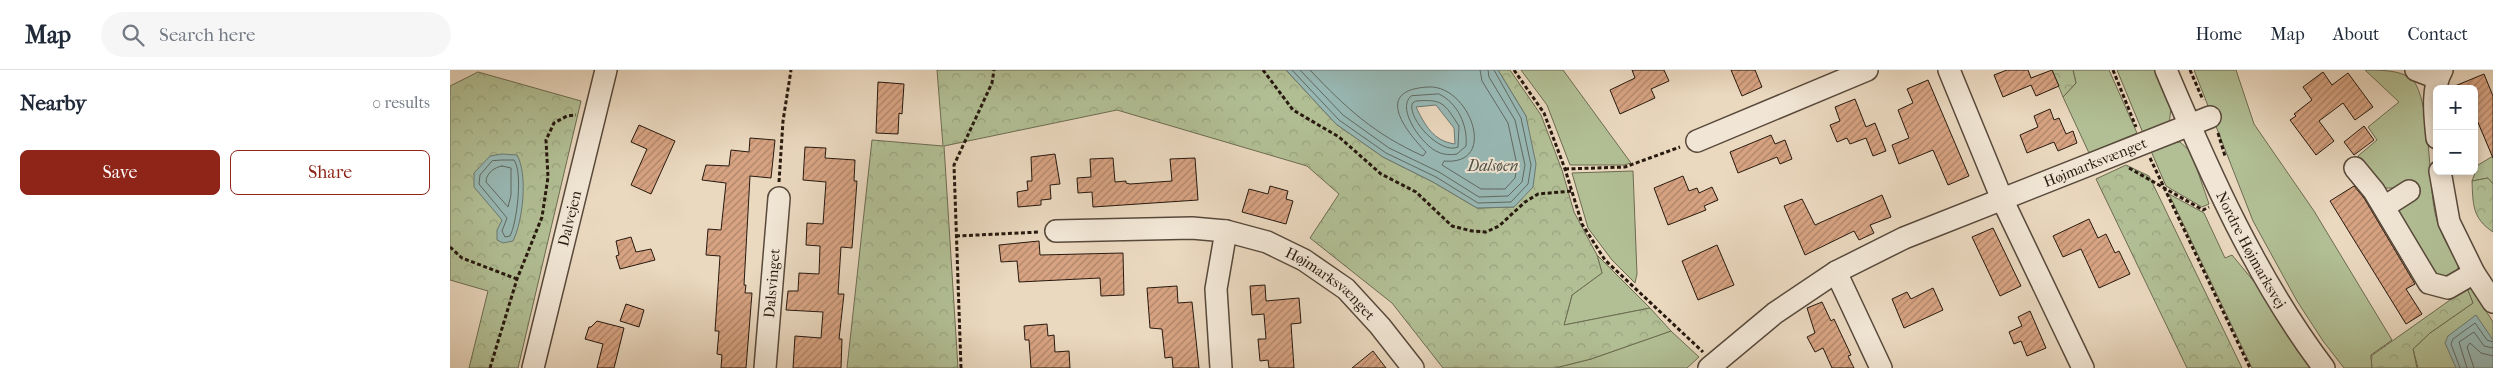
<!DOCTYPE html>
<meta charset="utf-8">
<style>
body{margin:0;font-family:"IM FELL French Canon",serif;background:#f6f6f7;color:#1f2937}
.controls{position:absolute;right:15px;top:15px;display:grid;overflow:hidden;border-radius:8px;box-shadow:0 2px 8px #0003}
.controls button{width:45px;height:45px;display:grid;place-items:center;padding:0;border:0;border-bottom:1px solid #e0e1e3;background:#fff;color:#1f2937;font:25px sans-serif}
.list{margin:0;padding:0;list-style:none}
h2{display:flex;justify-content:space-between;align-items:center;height:65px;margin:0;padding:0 20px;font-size:21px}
h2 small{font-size:16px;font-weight:400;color:#747a83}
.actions{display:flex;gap:10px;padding:15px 20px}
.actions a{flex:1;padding:11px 0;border:1px solid #8f2418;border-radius:8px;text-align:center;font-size:18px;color:#8f2418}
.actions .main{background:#8f2418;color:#fff}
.icon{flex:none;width:28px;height:28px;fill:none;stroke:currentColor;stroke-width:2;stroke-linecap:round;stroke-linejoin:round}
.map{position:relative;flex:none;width:2043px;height:298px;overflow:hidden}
header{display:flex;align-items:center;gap:30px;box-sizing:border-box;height:70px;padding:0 25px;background:#fff;border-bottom:1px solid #e0e1e3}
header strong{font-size:24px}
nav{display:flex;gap:28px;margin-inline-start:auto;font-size:18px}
.search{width:350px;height:45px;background:#f6f6f7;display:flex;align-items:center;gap:12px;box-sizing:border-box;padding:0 18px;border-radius:28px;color:#747a83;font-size:19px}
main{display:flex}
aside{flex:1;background:#fff}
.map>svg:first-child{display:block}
.green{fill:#b2bf95;stroke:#6c6c52}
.forest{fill:url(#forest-crowns);stroke:#6c6c52}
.water{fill:#98b9b5;stroke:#6b7973;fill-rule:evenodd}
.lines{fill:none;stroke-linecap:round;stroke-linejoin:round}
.shore{stroke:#606962;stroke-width:1}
.building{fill:url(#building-hatch);stroke:#27190f}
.minor-casing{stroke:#58493b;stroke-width:24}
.path{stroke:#27190f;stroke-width:3;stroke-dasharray:4 2.5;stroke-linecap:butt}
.minor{stroke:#f1e6d5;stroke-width:21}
.labels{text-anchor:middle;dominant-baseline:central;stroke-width:4;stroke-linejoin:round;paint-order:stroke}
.street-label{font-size:15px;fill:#27190f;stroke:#f1e6d5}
.water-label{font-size:16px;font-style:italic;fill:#4f5149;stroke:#f1e6d5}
</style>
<header>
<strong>Map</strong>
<div class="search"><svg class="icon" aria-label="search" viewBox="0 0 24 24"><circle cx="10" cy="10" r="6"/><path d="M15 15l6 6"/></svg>Search here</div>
<nav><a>Home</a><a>Map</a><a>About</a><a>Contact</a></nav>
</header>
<main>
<aside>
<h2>Nearby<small>0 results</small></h2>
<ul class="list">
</ul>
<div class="actions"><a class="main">Save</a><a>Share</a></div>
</aside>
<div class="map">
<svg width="2043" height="298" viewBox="0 0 2043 298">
<defs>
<pattern id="forest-crowns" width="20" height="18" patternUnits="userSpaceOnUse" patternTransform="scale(1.25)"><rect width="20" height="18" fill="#b2bf95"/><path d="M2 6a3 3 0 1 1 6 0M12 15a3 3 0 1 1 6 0" fill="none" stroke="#99a47f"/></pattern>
<pattern id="building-hatch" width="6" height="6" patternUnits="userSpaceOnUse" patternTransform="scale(1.25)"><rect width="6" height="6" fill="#d7a382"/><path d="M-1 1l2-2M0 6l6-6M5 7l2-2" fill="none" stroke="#ae8469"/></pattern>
</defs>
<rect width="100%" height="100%" fill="#ead8bf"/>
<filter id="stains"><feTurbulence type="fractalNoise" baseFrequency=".004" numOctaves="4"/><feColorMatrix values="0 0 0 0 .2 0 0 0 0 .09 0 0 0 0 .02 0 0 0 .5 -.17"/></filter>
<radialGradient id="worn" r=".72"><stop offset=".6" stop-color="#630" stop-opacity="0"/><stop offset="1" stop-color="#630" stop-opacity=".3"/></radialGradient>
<path class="green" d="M1071 0H1113L1181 93 1174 95H1120L1097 35Z
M1623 0H1659L1687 63 1639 83 1613 27 1626 13Z
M1667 0H1708L1721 38 1719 55 1693 63Z
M1744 0H1786L1804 54 1864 141 1942 270 1921 285 1922 298H1894L1873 271 1847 231 1803 151Z
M1915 0C1931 0 1950 0 1962 9 1981 29 1978 112 1985 143 1989 162 1999 178 2009 195L2005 205 1992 210 1983 203 1949 144 1948 138 1967 122 1958 110 1943 118H1934L1908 86 1927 70 1918 57 1949 32Z
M1730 72 1741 82 1759 134 1752 137 1716 116 1701 81 1719 73Z
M2043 86V114L2038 108 2022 111 2028 95Z
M1183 101 1187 204 1185 213 1162 190 1138 158 1122 103Z
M1719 124 1754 143 1775 188 1782 185 1806 214 1847 280 1862 298H1802Z
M1147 185 1200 238 1114 255 1122 225 1152 203Z
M2020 216 2043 252V298H1968L1963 279 1980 263 2023 233 2017 218Z
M1221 261 1249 287 1237 298H1105L1141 289Z"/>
<path class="forest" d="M487 0H836L886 54 933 87 983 112 1027 138 1064 137 1076 46 1048 0H1060L1091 45 1112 100 1124 142 1147 185 1152 203 1122 225 1114 255 1200 238 1221 261 1141 289 1105 298H993L942 233 860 168 889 124 857 96 667 40 494 76 508 298H397L422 70 493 76Z
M1602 0H1623L1626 13 1613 27Z
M28 2 131 31 68 298H19L38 221 0 210V16Z
M1676 95 1699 106 1792 298H1737L1646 109Z
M2038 108 2043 114V162C2022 148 2023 134 2022 111Z
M2017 218 2023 233 1980 263 1963 279 1967 298H1922L1921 286Z"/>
<path class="water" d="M836 0H1048L1076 46 1086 94 1083 117 1064 137 1027 138 983 112 933 87 886 54ZM986 35 1004 58 1005 74C983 71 975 55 966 37Z
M52 84 67 85C78 104 73 151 63 171L53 173 47 170V160L52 150 24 117V103L40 86Z
M2026 245 2043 270V298H2006L1995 273 1998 266Z"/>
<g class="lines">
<path class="shore" d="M842 0 889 50 936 83 986 107 1028 133 1061 132 1078 114 1081 95 1071 48 1044 0
M850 0 893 45 939 78 989 102 1029 127 1058 126 1072 112 1075 95 1065 50 1039 7 1038 0
M860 0C896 38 924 64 973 86L976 82C954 59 924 20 978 17 1019 14 1050 96 994 91L992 95 1031 119H1055L1065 108 1067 95 1058 53 1032 11 1030 0
M989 24C1008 33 1018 56 1016 76L1007 84C1002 85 994 85 988 82 974 77 945 39 961 26Z
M966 31C993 29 994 33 1009 56L1008 77C991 85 958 50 962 34Z
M52 90H64C73 102 67 153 60 166L55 167 52 161 57 148 29 114 30 105 42 91Z
M52 96 61 98V125L58 137 36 112C36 103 45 97 52 96Z
M2010 298 2001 274 2003 269 2025 253 2037 270 2043 272
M2017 298 2009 272 2024 262 2034 276 2043 278
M2024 298 2017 277 2020 273 2031 283 2043 286"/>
</g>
<path class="building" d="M1182 0H1214L1219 11 1201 19 1205 28 1170 44 1160 20 1185 8Z
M1281 0H1305L1312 17 1292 26Z
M1557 0H1578L1581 8 1602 0 1609 16 1586 26 1581 15 1553 27 1544 5Z
M1873 2 1882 15 1898 3 1923 37 1905 50 1893 33 1869 51 1884 71 1866 85 1840 50 1846 46 1844 44 1862 30 1853 17Z
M2034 4 2043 26V88L2024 43V19L2000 18Z
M1478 10 1519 106 1498 115 1483 80 1449 94 1442 75 1459 68 1448 40 1463 33 1457 19Z
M428 12 454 14 452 44 449 43 448 64 426 63Z
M1405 29 1416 57 1425 53 1436 81 1423 86 1416 68 1400 74 1397 68 1387 72 1380 55 1390 51 1385 37Z
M1600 39 1604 50 1609 48 1616 64 1623 61 1627 73 1608 81 1604 72 1577 83 1570 65 1588 57 1584 46Z
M189 55 225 71 201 124 181 115 197 79 181 72Z
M1914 56 1924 70 1904 85 1894 72Z
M1321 65 1325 74 1335 70 1342 89 1330 94 1327 87 1288 103 1280 82Z
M300 68 325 70 321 108 300 106 294 215H296L295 223H302L296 298H271L272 285 267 284 269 261H265L270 186 256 185 258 159 271 160 276 113 252 110 256 95 279 96 281 80 299 82Z
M355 77 376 78 375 88 405 90 404 111H407L402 178 391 177 388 224H394L389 269H392L391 298H343L345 266 371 268 373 242 336 240 338 221H348L349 203 369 204 370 176 356 175 357 153 373 154 376 112 353 110Z
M605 84 610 114 600 115 601 129 591 130V135L568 137 567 122 578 120 577 111H582L581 87Z
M663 88 665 112 676 111V113L680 114 722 111 720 89 745 88 748 130 643 137 642 122 628 123 627 108 641 107 640 89Z
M1233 106 1239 121 1247 118 1249 123 1262 117 1268 130 1254 136 1256 140 1218 155 1204 118Z
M820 116 838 121 836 129 843 131 836 154 792 142 799 119 818 124Z
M1904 116 1914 128 1965 214 1956 219 1972 244 1956 254 1880 131Z
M1432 125 1441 147 1420 155 1424 163 1409 170 1404 161 1355 185 1334 136 1352 129 1365 155Z
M1639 149 1648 168 1656 164 1665 183 1669 181 1680 204 1649 218 1631 179 1613 187 1603 166Z
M1543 158 1571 216 1550 226 1522 167Z
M181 167 186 182 201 179 205 190 170 199 166 186 169 185 166 171Z
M589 171 590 185 673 183 674 225 651 226 650 208 569 212 567 191 551 192 549 175Z
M1267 175 1284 215 1248 230 1232 191Z
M815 215 816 231 849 228 851 253 841 254 844 298H819L818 290 810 291 808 269H816L814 244 802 245 800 216Z
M727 216 728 233 742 232 749 298H723L722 287 715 288 712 259 700 258 697 218Z
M1483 218 1493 240 1454 258 1442 229 1457 222 1461 229Z
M1372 232 1381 251 1384 249 1401 285 1398 286 1404 298H1382L1373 278 1365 282 1357 267 1365 263 1357 238Z
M176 234 194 240 189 257 170 251Z
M1580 241 1596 278 1577 286 1571 271 1564 274 1559 262 1572 256 1568 247Z
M147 251 174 258 164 298H147L153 274 135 269 139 257H141Z
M597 254 598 266 604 265 605 282 619 281 620 298H581L579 270H575L574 256Z
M923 281 936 298H902Z"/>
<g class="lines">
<g class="minor-casing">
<g id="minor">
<path d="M1499 0 1552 129 1633 298"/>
<path id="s1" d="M1716 0C1760 104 1806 208 1874 298"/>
<path d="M1966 0 1987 8"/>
<path d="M1987 68C1985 47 1981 19 1992 0"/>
<path d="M1247 71 1417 0"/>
<path d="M1905 98 1924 121 1979 213 1998 218 2024 203"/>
<path d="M1990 101 1999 152 2024 203 2043 232"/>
<path d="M1934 137 1959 121"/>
<path id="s2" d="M606 161 742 158 776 161 817 172 854 190 896 219 930 256 963 298"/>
<path d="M1386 202 1431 298"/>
<path id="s3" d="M83 298 156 0"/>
<path id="s4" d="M315 298 329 128"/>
<path d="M771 298 766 219 776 161"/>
<path id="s5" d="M1259 298 1325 243 1386 202 1454 168 1760 47"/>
</g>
</g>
<path class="path" d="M813 0 843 40 889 67 931 104 966 122 1002 156 1022 161 1036 162 1049 156 1075 132 1088 124 1122 121
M1064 0 1094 43 1115 99 1132 154 1155 190 1253 282
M1663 0 1686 57
M1740 0 1753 30
M1768 63 1775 86
M1700 88 1800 298
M1679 98 1753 140 1759 137
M1115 99 1175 97 1230 77
M329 112 333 51 341 0
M506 166 590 162
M0 177 12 188 67 209
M40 298 67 209 92 147 98 107 96 70 104 53 117 46 126 45
M511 298 504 95 542 13 544 0"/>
<use href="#minor" class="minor"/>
</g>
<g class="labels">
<g class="street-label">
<text stroke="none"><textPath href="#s5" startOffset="441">Højmarksvænget</textPath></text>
<text stroke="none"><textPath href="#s3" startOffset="154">Dalvejen</textPath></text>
<text stroke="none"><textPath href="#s1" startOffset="199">Nordre Højmarksvej</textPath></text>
<text stroke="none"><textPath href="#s4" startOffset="85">Dalsvinget</textPath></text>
<text stroke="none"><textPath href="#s2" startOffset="289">Højmarksvænget</textPath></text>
</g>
<g class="water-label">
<text x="1043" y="95">Dalsøen</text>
</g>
</g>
<rect width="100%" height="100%" filter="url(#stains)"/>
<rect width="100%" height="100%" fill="url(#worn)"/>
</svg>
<div class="controls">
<button>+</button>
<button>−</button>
</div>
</div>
</main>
